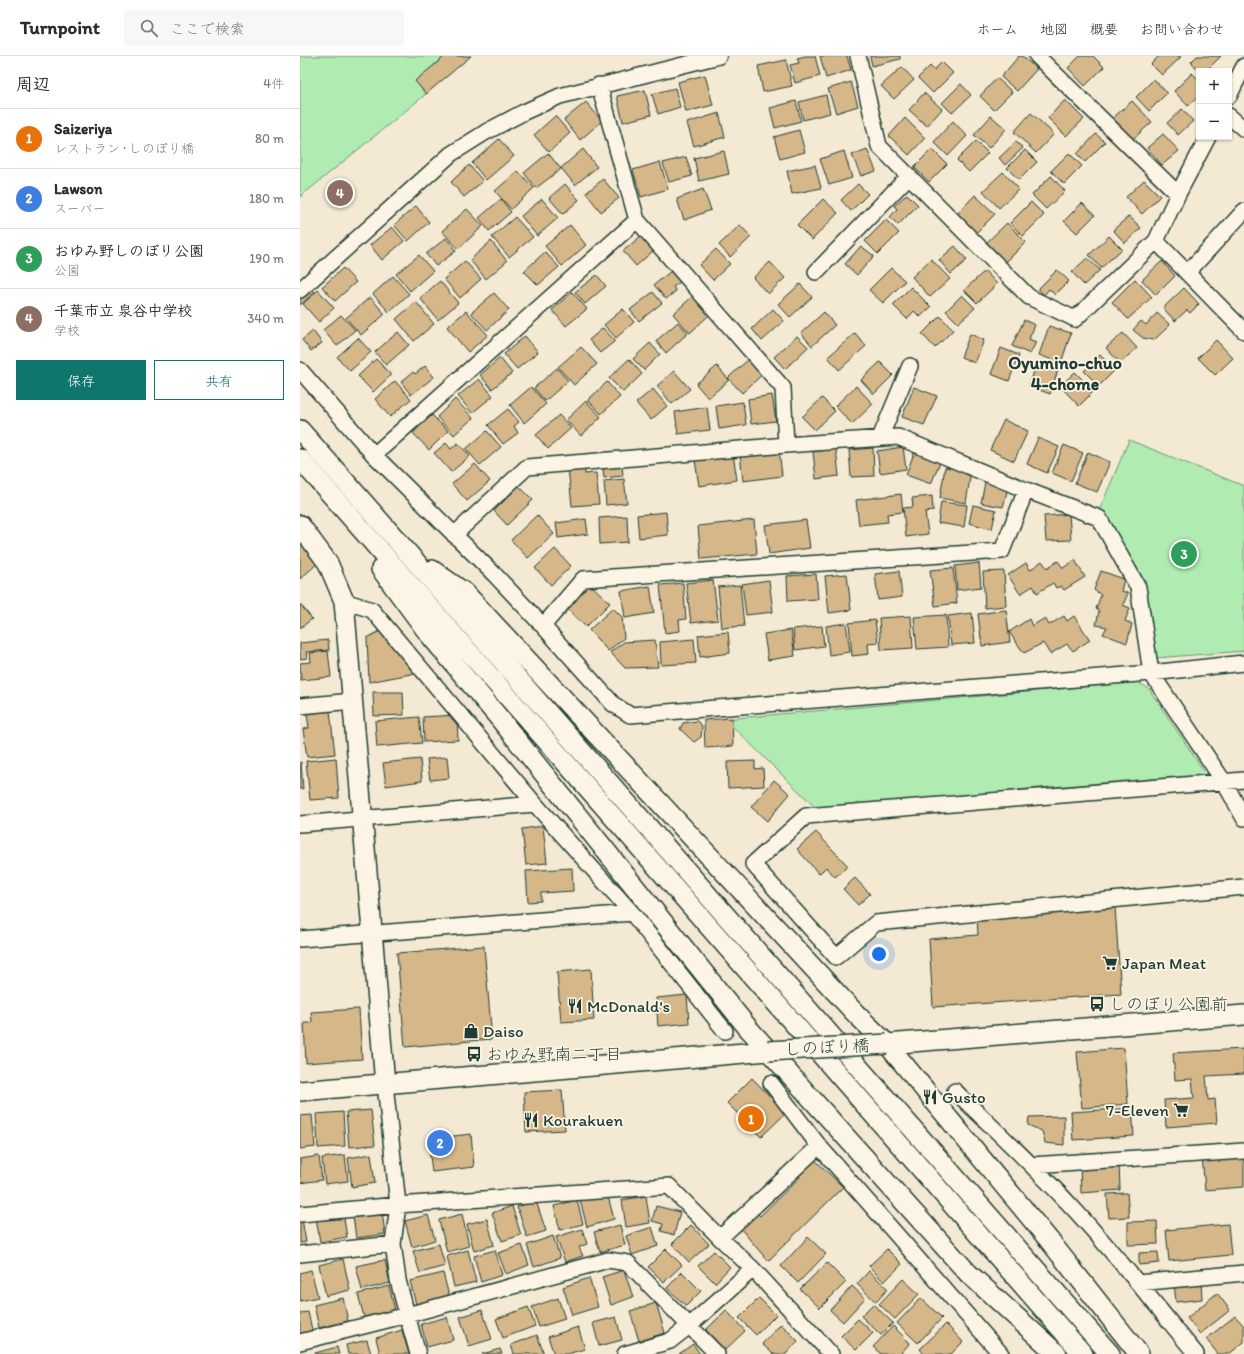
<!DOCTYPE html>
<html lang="ja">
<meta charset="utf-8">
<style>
body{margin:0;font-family:Itim,"Klee One",sans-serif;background:#f7f7f7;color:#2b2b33}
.controls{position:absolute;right:12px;top:12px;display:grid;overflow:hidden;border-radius:0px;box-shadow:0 1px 3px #0004}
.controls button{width:36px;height:36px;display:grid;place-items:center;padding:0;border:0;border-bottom:1px solid #e1e1e2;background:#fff;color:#2b2b33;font:20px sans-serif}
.you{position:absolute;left:579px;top:898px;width:14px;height:14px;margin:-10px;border:3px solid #fff;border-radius:50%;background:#1a73e8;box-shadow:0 0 0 6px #1a73e833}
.badge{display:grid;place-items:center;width:26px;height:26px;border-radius:50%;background:#0f766e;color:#fff;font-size:13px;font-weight:700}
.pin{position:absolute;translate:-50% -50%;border:2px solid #fff;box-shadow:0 1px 4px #0006}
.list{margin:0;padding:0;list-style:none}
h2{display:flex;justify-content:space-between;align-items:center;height:52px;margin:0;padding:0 16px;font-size:17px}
h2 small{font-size:13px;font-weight:400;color:#7c7c81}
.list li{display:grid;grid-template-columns:26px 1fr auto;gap:12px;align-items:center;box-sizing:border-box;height:60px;padding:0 16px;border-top:1px solid #e1e1e2}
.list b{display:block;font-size:15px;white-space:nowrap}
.list p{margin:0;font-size:13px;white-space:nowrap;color:#7c7c81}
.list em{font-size:13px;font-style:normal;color:#7c7c81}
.actions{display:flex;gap:8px;padding:12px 16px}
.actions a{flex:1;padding:9px 0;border:1px solid #0f766e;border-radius:0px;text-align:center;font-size:14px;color:#0f766e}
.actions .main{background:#0f766e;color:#fff}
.icon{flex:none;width:22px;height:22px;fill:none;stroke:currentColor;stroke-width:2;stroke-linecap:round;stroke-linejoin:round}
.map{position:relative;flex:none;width:944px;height:1298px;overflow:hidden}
header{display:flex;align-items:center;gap:24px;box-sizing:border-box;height:56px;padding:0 20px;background:#fff;border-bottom:1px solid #e1e1e2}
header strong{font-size:19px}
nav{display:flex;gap:22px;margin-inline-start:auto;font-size:14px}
.search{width:280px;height:36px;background:#f7f7f7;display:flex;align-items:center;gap:10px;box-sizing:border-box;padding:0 14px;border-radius:0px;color:#7c7c81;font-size:15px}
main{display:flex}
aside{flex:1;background:#fff}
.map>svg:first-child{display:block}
.green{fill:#b0ecb1;stroke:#689472}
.building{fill:#d6b789;stroke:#1f3d34}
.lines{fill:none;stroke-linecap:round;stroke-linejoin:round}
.minor-casing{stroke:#1f3d34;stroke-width:18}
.tertiary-casing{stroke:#1f3d34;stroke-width:22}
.minor{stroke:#fcf5e5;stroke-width:15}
.tertiary{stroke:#fcf5e5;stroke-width:19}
.tertiary-bridge-casing{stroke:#1f3d34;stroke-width:22;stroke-linecap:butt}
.tertiary-bridge{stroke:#fcf5e5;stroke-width:19}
.labels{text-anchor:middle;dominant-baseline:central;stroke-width:3.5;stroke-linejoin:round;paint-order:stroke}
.poi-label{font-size:17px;fill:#1f3d34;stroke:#fcf5e5;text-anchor:start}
.street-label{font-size:17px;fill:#1f3d34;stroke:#fcf5e5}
.neighbourhood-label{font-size:18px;font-weight:bold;fill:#1f3d34;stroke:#fcf5e5}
</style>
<header>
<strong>Turnpoint</strong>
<div class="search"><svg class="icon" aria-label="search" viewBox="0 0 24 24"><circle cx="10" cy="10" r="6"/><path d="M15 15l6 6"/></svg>ここで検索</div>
<nav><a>ホーム</a><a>地図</a><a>概要</a><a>お問い合わせ</a></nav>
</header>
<main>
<aside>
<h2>周辺<small>4件</small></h2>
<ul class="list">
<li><span class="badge" style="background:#e8710a">1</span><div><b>Saizeriya</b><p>レストラン · しのぼり橋</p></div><em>80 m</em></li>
<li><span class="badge" style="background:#3f7fe0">2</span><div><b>Lawson</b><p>スーパー</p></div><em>180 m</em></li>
<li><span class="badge" style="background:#2e9e5b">3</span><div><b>おゆみ野しのぼり公園</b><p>公園</p></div><em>190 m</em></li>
<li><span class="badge" style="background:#8d6e63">4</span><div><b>千葉市立 泉谷中学校</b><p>学校</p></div><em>340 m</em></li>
</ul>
<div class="actions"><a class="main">保存</a><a>共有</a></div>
</aside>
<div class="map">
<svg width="944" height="1298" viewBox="0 0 944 1298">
<rect width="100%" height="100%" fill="#f4e9d3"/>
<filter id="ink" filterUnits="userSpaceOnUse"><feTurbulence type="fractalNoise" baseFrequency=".025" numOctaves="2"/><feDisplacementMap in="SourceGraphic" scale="8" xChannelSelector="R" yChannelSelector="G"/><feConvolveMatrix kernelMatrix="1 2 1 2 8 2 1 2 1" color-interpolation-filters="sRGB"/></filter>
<g filter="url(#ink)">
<path class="green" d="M0 0H145L116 25 126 38 0 141Z
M829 384 944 430V595L855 602 848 542 799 455Z
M838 626 849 633 910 724 517 753 425 663Z"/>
<path class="building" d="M145 0H171L126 38 115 25Z
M506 0H515L520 20 495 27 490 9 499 7 497 2Z
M520 0H547L551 14 526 22Z
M570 0H600V3L572 10Z
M719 0H722L737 13 717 35 701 21Z
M780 0H793L804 11 785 30 768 12Z
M859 0H879L881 1 862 19 851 8Z
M897 0H921L906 15H899L891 6Z
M486 4 492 30 463 36 458 10Z
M642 6 653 17 633 37 618 22 630 10 634 14Z
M602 11 614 24 594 43 581 30Z
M892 17 899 24V40L888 50 874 35Z
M405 19 413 49 386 56 378 26Z
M697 22 712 36 694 54 680 40Z
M854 23 867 37 849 55 836 41Z
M551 26 558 50 536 57 528 33Z
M661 28 671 39 652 57 642 47Z
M375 32 380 51 358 58 352 38Z
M345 34 351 59 323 66 317 40Z
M624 37 642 53 627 70 609 54Z
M526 39 530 57 503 64 499 46Z
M765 44 784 63 766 80 748 62Z
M496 45 501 65 475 72 470 52Z
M832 45 852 66 832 84 813 62Z
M286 46 302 65 280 84 264 64Z
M882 53 893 65 878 79 867 67Z
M419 57 425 81 394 90 387 67Z
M731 57 754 78 736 97 714 76Z
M255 60 270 77 249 96 234 79Z
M691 60 706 73 689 92 674 79Z
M605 62 625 82 609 99 589 80Z
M653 65 667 80 648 100 634 86Z
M499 74 505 96 480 103 474 81Z
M796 78 805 86 785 106 777 98Z
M863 78 879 95 862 109 847 92Z
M199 83 214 100 186 124 172 107Z
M676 85 688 97 669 116 657 104Z
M716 86 723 92 705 109 699 102Z
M283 93 297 111 275 129 261 112Z
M567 93 576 115 561 120 552 99Z
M632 93 647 108 629 126 614 111Z
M725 94 737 106 719 124 707 112Z
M424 95 429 118 399 125 394 102Z
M544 95 552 122 529 129 520 103Z
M248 97 261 113 236 132 224 117Z
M769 97 782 110 764 128 751 115Z
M386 101 392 120 369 126 363 107Z
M360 106 368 133 341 141 333 114Z
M169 109 183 125 164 141 151 126Z
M515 109 521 132 492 138 487 115Z
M218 115 234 132 211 153 195 135Z
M703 116 719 133 699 152 683 135Z
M751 120 765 135 746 153 732 139Z
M303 123 319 142 301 156 286 137Z
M844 124 860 140 842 158 826 141Z
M265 128 279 144 263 158 249 142Z
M558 128 568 138 551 155 541 144Z
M403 133 411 154 384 164 377 143Z
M607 138 618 149 598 169 590 161 597 153 594 150Z
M675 139 695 158 676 177 657 158Z
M201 143 211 156 189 175 179 162Z
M242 143 258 162 237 180 221 160Z
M523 143 538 157 512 184 497 169Z
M731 146 744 159 723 180 710 167Z
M782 147 795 159 777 177 764 165Z
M116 150 129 166 108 185 94 169Z
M167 153 183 170 158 193 142 175Z
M829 160 841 172 825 187 813 174Z
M215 161 233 181 209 201 192 181Z
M586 164 599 177 578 198 565 185Z
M707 167 726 186 704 208 685 188Z
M270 169 286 189 262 210 245 190Z
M440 169 451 181 430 201 419 189Z
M92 171 104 185 82 204 70 189Z
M341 180 353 195 336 210 323 195Z
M809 180 822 193 801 212 789 199Z
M146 182 156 195 136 210 126 198Z
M191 185 207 205 186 223 170 204Z
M561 190 574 200 557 219 545 208Z
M655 190 667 204 651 218 639 204Z
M416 193 430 208 413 224 399 209Z
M245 196 259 211 238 229 224 215Z
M119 199 133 215 110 235 96 218Z
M787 202 800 214 784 229 772 216Z
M631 203 650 223 630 241 612 221Z
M165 205 181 223 160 242 144 223Z
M862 205 875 220 856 239 842 224Z
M470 206 485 222 468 238 453 222Z
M43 212 56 226 35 245 22 231Z
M591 212 605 225 583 247 569 234Z
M757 214 769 225 755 239 749 233 744 239 738 233Z
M371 215 380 226 373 231 376 235 366 243 354 229Z
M685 215 697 228 677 247 664 234Z
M297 219 306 230 285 248 275 236Z
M93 220 109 238 89 256 73 238Z
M835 223 852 241 828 263 812 246Z
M140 225 158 247 138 264 120 242Z
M8 228 15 236 0 249V235Z
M500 228 512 241 490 261 478 248Z
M611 231 631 251 620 261 614 255 607 263 593 249Z
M884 232 899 248 890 257 887 254 875 265 863 252Z
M18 234 34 252 19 266 3 248Z
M272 236 287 253 266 270 252 254Z
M353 236 362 247 339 265 330 254Z
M194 237 209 254 187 274 171 257Z
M662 239 675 252 658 267 646 255Z
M393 240 409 259 390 277 373 258Z
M70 241 85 258 61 279 46 262Z
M116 246 134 268 114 285 96 263Z
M323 253 334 266 316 282 304 269Z
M473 253 484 265 462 285 452 273Z
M166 255 188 279 168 296 147 271Z
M524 256 535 269 512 290 501 277Z
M857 257 870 269 854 284 843 282 833 274 841 265 846 269Z
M41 259 55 274 37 290 23 274Z
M640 260 653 274 635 292 622 278Z
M724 264 735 269 729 283 736 286 730 298 712 290Z
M378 266 388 277 366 297 356 285Z
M749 270 771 277 761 307 739 299Z
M303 272 315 285 300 297 289 284Z
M13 275 22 287 11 295 2 284Z
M98 276 109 289 86 309 75 296Z
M555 277 566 290 539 314 528 301Z
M823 277 837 292 820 307 806 292Z
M670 278 684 284 675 307 661 301Z
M225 280 238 296 217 313 204 298Z
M497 280 508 291 485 313 474 301Z
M58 282 71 296 50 315 37 301Z
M916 284 933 302 915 319 898 302Z
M350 287 360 298 344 314 333 303Z
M281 291 297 308 274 329 258 311Z
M701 292 719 299 709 325 691 318Z
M800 299 815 314 799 330 784 315Z
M451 301 465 316 442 337 428 322Z
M200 302 212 317 192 333 180 319Z
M76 303 91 319 73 336 58 320Z
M329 303 342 318 323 336 309 322Z
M580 306 593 319 574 338 561 324Z
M737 307 758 314 750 338 729 330Z
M125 310 134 321 111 339 101 326 113 316 115 318Z
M417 310 429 324 408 342 396 328Z
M257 312 268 325 245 345 234 332Z
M374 315 390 333 372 348 357 330Z
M775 316 794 335 779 350 760 330Z
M179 323 193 340 172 357 158 340Z
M95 325 111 343 90 361 75 343Z
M307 326 320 341 301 358 288 344Z
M556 330 573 348 552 368 535 350Z
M231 331 246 348 224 367 210 349Z
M614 331 637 340 624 369 602 361Z
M353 333 367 350 351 364 336 347Z
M472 339 476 365 451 368 448 343Z
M522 342 535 355 515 374 502 361Z
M155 343 173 362 154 379 137 361Z
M286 345 301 361 281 380 266 364Z
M443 346 446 369 419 373 416 350Z
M407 351 410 374 378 378 375 356Z
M208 353 219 366 214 370 218 377 203 388 188 369Z
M132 359 148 375 129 394 113 377Z
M259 359 271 372 248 393 236 379Z
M704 364 728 375 714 405 690 394Z
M187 375 201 391 180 409 166 393Z
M738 382 759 391 747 417 727 408Z
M146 387 151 393 158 387 170 400 151 416 134 397Z
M764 389 783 397 771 425 752 417Z
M603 391 606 413 580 417 577 395Z
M573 392 574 420 551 421 549 394Z
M479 393 482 420 443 425 440 398Z
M536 393 539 420 516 423 513 396Z
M788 396 810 406 797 436 775 427Z
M614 397 640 406 631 428 606 419Z
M433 398 437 424 399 430 395 404Z
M175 408 190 425 167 445 152 428Z
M285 410V418L296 417 299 448 272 450 268 411Z
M322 410 323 420 304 422 303 412Z
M645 411 671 415 666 447 640 442Z
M324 423 327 447 306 449 304 425Z
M685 426 708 431 703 451 681 447Z
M219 430 233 444 207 469 194 455Z
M601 438 603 456 587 458 588 466 559 469 556 444Z
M632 440 633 455 625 456 628 478 606 481 603 452 613 451 612 442Z
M641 446 667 449 664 471 638 467Z
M673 449 696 454 692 473 669 467Z
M366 456 368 479 339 482 337 459Z
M769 458 771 484 746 485 744 460Z
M237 459 254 478 228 502 211 484Z
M327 460 328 486 300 488 299 462Z
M286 463 288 478 258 482 256 467Z
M454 464 457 498 401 503 398 470Z
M506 464 510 492 469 498 465 469Z
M0 486 18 507 0 523Z
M255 493 271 510 251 529 235 512Z
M775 504 785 521 764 534 761 530 756 532 753 527 737 537 733 530 720 538 708 519 726 507 730 514 742 505 747 512 758 505 763 512Z
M679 507 681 531 657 534 655 510Z
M653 512 657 547 635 550 630 514Z
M599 515 602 541 578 544 575 518Z
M704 515 706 550 685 552 683 516Z
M801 515 824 523 821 535 828 537 823 549 830 552 825 565 832 568 827 587 803 578 807 571 796 569 799 555 796 553 801 539 794 534Z
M516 518 518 543 488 545 487 520Z
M547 518 551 554 529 557 525 520Z
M413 524 418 564 391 567 386 527Z
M469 524 473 556 446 559 442 528Z
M288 526 310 547 286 571 264 550Z
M383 527 386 563 379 564 380 575 365 577 360 529Z
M440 529 444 570 422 572 418 531Z
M350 530 354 557 325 562 321 535Z
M0 548 12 563 0 572Z
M313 552 322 561 324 582 308 595 289 574Z
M706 554 710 586 682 590 678 558Z
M672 557 675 587 651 589 648 560Z
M646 559 648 591 617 593 614 561Z
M611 560 613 592 581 594 579 562Z
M764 560 767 565 774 560 790 584 773 595 767 588 750 598 743 587 724 597 709 576 729 563 732 570 745 562 749 569Z
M575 564 578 587 568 588 569 598 552 600 549 567Z
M546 567 550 596 529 599 526 570Z
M522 570 524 590 495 594 493 573Z
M491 574 495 600 468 604 464 578Z
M80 575 116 617 69 626 67 582Z
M428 576 430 597 400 601 398 579Z
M394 583 396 607 361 609 360 586Z
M28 584 29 594 6 596 7 602 0 603V587Z
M355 584 358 611 325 612 310 596 324 586Z
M28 595 31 621 1 624 0 607 11 606 10 597Z
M73 636H103L104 659 74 660Z
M30 655 35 698 7 701 3 673 9 672 7 658Z
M157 659 158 684 124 686 123 661Z
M119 661 122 687 77 691 75 665Z
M432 662 433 690 405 692 404 664Z
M397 665 402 670 401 681 394 686 380 673 383 667Z
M147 701 149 722 130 724 127 703Z
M36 702 39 742 10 744 6 705Z
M120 703 122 725 86 730 83 707Z
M455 705V713L463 712 464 730 428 732 427 706Z
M0 706H1L3 733H0Z
M474 724 490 738 467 765 451 751Z
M243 770 247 807 226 809 222 773Z
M516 776 548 810 535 821 526 811 519 818 497 793Z
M272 812 273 835 241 837V845L228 846 226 815Z
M555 822 570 838 558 849 543 833Z
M815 851 821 938 633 951 629 883 678 879 677 861Z
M184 890 192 983 105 991 97 897Z
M291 913 294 964 261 966 257 916Z
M387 939 389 967 358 970 356 942Z
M59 953 62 1003 6 1007 4 967H12L11 956Z
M824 992 828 1048 782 1052 777 996Z
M943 993 944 1018 906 1020 908 1044 915 1043 917 1067 866 1071 864 1044 894 1042 892 1023 875 1024 873 997Z
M452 1022 486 1057 461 1081 427 1047Z
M262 1034 265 1074 226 1076 224 1036Z
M832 1052 834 1080 773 1084 771 1056Z
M71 1054 75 1089 49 1091 46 1056Z
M43 1056 45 1090 18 1092 16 1058Z
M12 1059 15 1091 0 1093V1060Z
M764 1060V1089L745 1087 742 1075 728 1069 729 1061Z
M171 1078 174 1111 132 1116 128 1083Z
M944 1097V1131L905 1134 902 1100Z
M71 1098 75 1127 52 1131 48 1102Z
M45 1099 48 1125 25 1128 22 1102Z
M19 1100 22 1124 0 1127V1103Z
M512 1101 543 1131 468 1205 440 1172 456 1156 460 1160 500 1121 497 1117Z
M819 1106 820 1134 781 1137 780 1109Z
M307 1137 314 1163 287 1171 280 1144Z
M827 1137 829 1161 809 1162 807 1138Z
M346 1140 350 1167 326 1171 322 1144Z
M277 1144 283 1168 260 1174 254 1150Z
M236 1145 246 1175 227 1181 217 1151Z
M212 1150 221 1179 202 1185 192 1157Z
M356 1150 380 1156 374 1179 361 1175 363 1168 352 1165Z
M82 1155 85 1178 56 1182 53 1159Z
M43 1157 47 1181 20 1186 16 1162Z
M162 1158 169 1190 147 1196 139 1164Z
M128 1159 135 1184 112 1191 105 1165Z
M2 1163 6 1186 0 1187V1164Z
M187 1163 194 1189 174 1195 167 1168Z
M857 1165 858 1188 828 1189V1166Z
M928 1168 931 1199 869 1205 866 1174Z
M320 1169 325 1189 300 1196 294 1176Z
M391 1169 409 1188 389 1206 372 1188Z
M352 1171 358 1190 332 1199 326 1180Z
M282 1173 287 1188 279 1191 283 1200 265 1206 256 1181Z
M253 1180 260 1202 234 1211 227 1189Z
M508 1181 526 1198 498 1227 481 1210Z
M139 1188 145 1210 120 1217 113 1195Z
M222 1189 229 1209 206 1218 198 1197Z
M366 1193 382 1209 364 1226 348 1211Z
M587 1193 602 1208 584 1226 569 1210Z
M168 1194 176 1226 154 1231 147 1200Z
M195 1194 202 1219 181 1226 174 1200Z
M414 1195 430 1211 415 1227 398 1210Z
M858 1196 859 1207 839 1209V1197Z
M43 1203 50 1234 26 1240 19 1209Z
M85 1204 90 1227 62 1234 56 1210Z
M527 1207 546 1226 520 1252 500 1233Z
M11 1214 18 1241 0 1245V1217Z
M324 1214 333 1241 311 1249 302 1221Z
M569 1215 588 1233 576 1246 557 1228Z
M382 1216 401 1235 386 1250 367 1232Z
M143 1217 149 1240 116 1248 110 1225Z
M289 1222 298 1251 272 1259 263 1231Z
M603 1223 619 1238 595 1263 579 1248Z
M901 1224 902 1243 876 1246 874 1227Z
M89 1230 95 1254 64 1261 58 1238Z
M552 1230 565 1242 543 1266 530 1254Z
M917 1237 930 1254 900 1278 887 1262Z
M43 1242 48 1265 19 1272 14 1249Z
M258 1242 265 1263 239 1271 232 1251Z
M459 1242 476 1259 456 1279 439 1262Z
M621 1242 642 1262 618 1287 597 1267Z
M356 1247 365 1277 339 1285 330 1255Z
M573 1248 593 1267 581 1279 561 1260Z
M228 1251 235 1270 203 1282 196 1263Z
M182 1254 192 1283 169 1290 160 1261Z
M426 1254 445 1275 425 1294 406 1274Z
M8 1256 13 1278 0 1281V1257Z
M935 1260 944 1270V1286L929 1298H918L906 1283Z
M147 1261 153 1284 127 1291 121 1268Z
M316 1261 322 1284 299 1290 293 1267Z
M558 1263 573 1277 556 1294 541 1280Z
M481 1268 498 1285 486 1298H473L462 1288Z
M646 1268 663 1286 651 1298H624L620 1293Z
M593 1270 610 1287 600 1298H581L573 1291Z
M278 1271 285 1293 267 1298H254L248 1281Z
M102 1274 109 1298H80L76 1282Z
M237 1279 244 1298H214L211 1289Z
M67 1284 71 1298H48L46 1289Z
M393 1288 400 1298H379Z
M37 1291 39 1298H15V1297Z
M200 1293 202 1298H182Z"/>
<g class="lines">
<g class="minor-casing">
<path id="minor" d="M558 0 579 90 729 241 775 263 856 185
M737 0 878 138
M929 40 944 10
M929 60 944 73
M908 81 878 138 856 185 944 275
M516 216 609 120
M887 217 944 155
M0 234 151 98 186 76 224 56 260 40 419 0
M0 314 74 399 195 519 243 570 313 648 330 659 851 617 924 726 944 762
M580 382 610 310
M486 389 598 381 726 434 799 462 838 531 851 617 944 607
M74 399 337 164
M154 479 227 411 486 389 483 332 337 164 299 29
M44 545 72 554 235 748 332 857 425 975
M243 570 283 523 702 495 726 434
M0 650 53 645
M944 724 506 760 453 808 536 901 576 867 944 831
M0 768 235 748
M0 883 332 857
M471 1027 519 1090 701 1298
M85 1028 98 1149 93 1188 98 1224 107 1259 118 1298
M655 1035C694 1073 734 1110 771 1150 815 1197 855 1248 896 1298
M732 1109 944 1095
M0 1158 98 1149 369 1130 420 1182 453 1213 531 1298
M420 1182 519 1090
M0 1198 93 1188
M838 1227 944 1217
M0 1286 107 1259 308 1204 328 1207 417 1298
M325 1298 370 1285 389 1270 453 1213"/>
</g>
<g class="tertiary-casing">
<path id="tertiary" d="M0 374 810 1298
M0 403 783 1298
M0 469 28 507 44 545 85 1028
M81 513 129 578 200 663 448 972 668 1217 757 1298
M132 514 165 537 556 958 587 988 749 1184 839 1298
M587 988 944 959
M0 1035 468 995"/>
</g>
<use href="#minor" class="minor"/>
<use href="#tertiary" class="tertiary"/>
<g class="tertiary-bridge-casing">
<path id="tertiary-bridge" d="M468 995 587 988"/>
</g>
<use href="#tertiary-bridge" class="tertiary-bridge"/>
</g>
</g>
<defs>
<g id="supermarket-bare" transform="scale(1.2)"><path d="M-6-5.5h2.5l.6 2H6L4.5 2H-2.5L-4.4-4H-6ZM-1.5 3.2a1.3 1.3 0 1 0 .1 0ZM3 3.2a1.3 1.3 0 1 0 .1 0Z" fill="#1f3d34" stroke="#fcf5e5" stroke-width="2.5" paint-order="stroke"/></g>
<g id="bus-bare" transform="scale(1.2)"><path d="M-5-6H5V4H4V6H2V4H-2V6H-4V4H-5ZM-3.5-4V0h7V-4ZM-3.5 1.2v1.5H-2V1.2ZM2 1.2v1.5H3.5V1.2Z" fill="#1f3d34" stroke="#fcf5e5" stroke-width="2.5" paint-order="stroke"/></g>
<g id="restaurant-bare" transform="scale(1.2)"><path d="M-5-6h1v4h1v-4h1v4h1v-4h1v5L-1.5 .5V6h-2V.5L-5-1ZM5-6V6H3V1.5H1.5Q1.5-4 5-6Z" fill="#1f3d34" stroke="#fcf5e5" stroke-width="2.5" paint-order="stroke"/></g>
<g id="shop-bare" transform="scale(1.2)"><path d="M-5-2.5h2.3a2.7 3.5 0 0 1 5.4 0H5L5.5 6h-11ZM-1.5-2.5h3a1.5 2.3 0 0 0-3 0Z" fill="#1f3d34" stroke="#fcf5e5" stroke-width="2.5" paint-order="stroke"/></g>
</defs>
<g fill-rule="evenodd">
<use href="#supermarket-bare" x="810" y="907"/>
<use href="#bus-bare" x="797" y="948"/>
<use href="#restaurant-bare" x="275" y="950"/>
<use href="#shop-bare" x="171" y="975"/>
<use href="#bus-bare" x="174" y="998"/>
<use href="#restaurant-bare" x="630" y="1041"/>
<use href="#supermarket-bare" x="881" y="1054"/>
<use href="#restaurant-bare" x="231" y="1064"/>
</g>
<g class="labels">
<g class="poi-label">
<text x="822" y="907">Japan Meat</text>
<text x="809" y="948">しのぼり公園前</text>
<text x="287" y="950">McDonald's</text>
<text x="183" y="975">Daiso</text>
<text x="186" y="998">おゆみ野南二丁目</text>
<text x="642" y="1041">Gusto</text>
<text x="869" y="1054" text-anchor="end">7-Eleven</text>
<text x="243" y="1064">Kourakuen</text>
</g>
<g class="street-label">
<text transform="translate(527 991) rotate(-3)">しのぼり橋</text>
</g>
<g class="neighbourhood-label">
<text x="765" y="307">Oyumino-chuo<tspan x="765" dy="21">4-chome</tspan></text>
</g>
</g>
</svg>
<div class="controls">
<button>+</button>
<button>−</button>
</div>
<div class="you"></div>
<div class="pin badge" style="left:451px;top:1063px;background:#e8710a">1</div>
<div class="pin badge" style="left:140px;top:1087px;background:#3f7fe0">2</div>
<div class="pin badge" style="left:884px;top:498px;background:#2e9e5b">3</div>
<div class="pin badge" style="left:40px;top:137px;background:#8d6e63">4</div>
</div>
</main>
